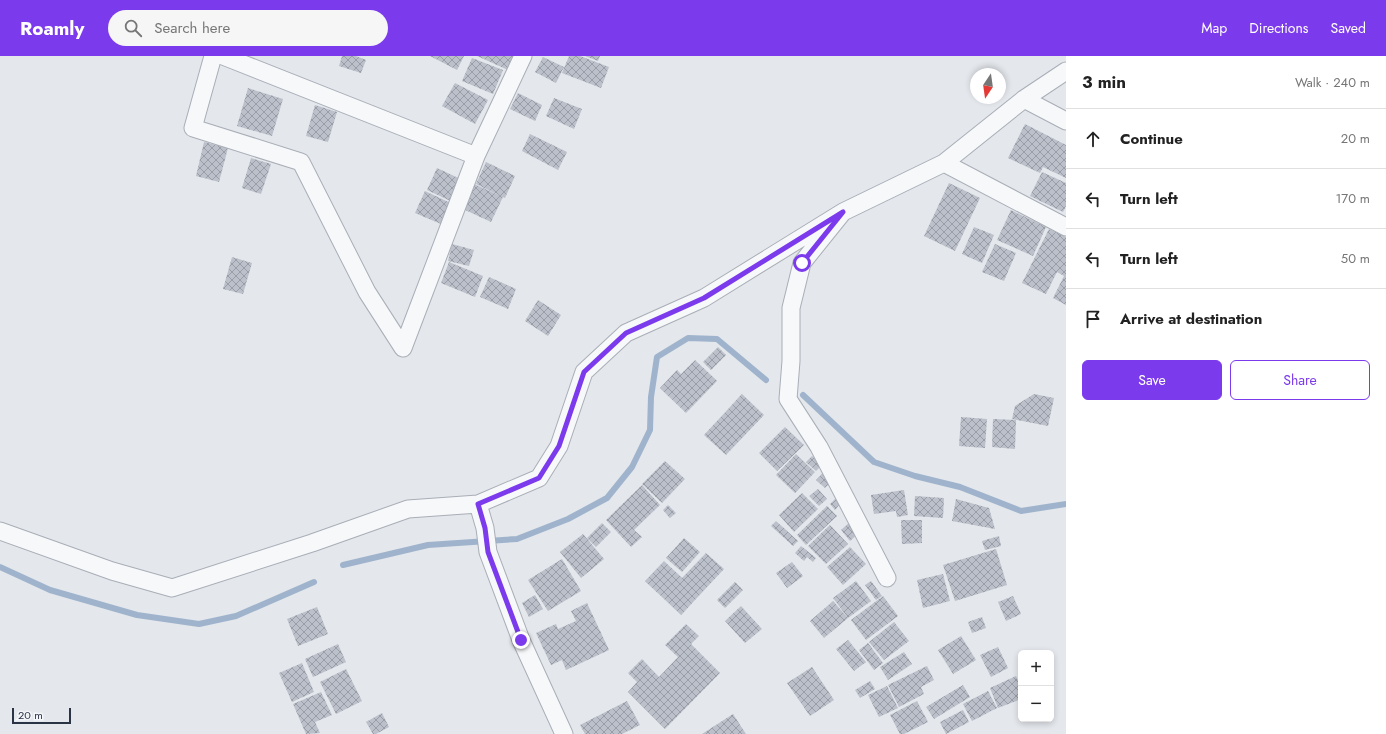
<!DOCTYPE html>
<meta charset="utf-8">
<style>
body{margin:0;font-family:Jost,sans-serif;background:#f6f6f6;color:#222}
.controls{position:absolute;right:12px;bottom:12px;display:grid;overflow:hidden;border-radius:6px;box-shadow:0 2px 6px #0003}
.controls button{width:36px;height:36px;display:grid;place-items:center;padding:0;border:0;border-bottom:1px solid #e0e0e0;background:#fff;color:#222;font:20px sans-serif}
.compass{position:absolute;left:970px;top:12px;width:36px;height:36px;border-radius:50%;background:#fff;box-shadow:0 2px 6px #0003;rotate:193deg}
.scale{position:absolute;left:12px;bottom:10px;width:59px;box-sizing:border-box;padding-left:4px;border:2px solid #2b3445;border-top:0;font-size:11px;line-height:14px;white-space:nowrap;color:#2b3445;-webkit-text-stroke:3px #f4f6f9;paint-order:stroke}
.stop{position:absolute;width:12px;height:12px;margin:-9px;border:3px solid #7c3aed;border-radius:50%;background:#fff}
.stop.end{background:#7c3aed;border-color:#fff;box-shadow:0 1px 4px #0008}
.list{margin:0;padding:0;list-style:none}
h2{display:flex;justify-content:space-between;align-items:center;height:52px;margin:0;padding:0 16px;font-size:17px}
h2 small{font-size:13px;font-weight:400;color:#767676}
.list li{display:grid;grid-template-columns:26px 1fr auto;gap:12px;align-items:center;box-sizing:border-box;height:60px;padding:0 16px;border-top:1px solid #e0e0e0}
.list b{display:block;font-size:15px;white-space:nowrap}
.list em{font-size:13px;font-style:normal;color:#767676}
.actions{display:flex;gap:8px;padding:12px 16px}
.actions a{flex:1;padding:9px 0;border:1px solid #7c3aed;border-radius:6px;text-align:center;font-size:14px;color:#7c3aed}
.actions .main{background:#7c3aed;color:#fff}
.icon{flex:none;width:22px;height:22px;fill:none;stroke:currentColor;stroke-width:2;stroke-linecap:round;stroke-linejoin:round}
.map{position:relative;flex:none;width:1066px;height:678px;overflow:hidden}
header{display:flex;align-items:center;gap:24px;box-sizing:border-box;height:56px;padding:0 20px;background:#7c3aed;color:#fff}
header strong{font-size:19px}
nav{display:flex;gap:22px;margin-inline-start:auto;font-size:14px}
.search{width:280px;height:36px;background:#f6f6f6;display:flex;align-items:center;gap:10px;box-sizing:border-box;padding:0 14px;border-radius:22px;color:#767676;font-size:15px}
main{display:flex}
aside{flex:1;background:#fff}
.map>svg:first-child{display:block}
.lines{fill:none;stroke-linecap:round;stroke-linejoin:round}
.stream{stroke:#9fb4cc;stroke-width:6}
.building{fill:url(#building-cross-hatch)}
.street-casing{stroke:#a9aeb7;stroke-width:19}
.street{stroke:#f7f8fa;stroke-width:17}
.route{stroke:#7c3aed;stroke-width:5}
</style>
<header>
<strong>Roamly</strong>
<div class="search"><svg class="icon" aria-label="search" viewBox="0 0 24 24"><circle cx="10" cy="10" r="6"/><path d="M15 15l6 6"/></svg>Search here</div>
<nav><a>Map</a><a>Directions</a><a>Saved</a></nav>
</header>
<main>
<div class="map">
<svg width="1066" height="678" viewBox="0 0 1066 678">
<defs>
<pattern id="building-cross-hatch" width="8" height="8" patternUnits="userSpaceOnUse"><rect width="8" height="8" fill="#bbc0ca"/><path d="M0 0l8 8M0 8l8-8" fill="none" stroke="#989da6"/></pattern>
</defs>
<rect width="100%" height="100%" fill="#e4e7ec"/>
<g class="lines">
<path class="stream" d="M803 339 874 406 915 420 960 431 1021 455 1066 448
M343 509 428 489 517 483 568 463 607 442 632 411 650 374 651 341 657 301 688 282 717 283 766 324
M0 511 50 534 137 559 199 568 236 560 314 526"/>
</g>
<path class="building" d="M342 0H356L366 4 361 17 339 10Z
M430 0H464L457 14Z
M477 0H514L508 14Z
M569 0H580L609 11 601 32 562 17Z
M585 0H600L598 5Z
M543 1 564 11 556 27 535 16Z
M472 2 503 14 493 38 462 25Z
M455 27 488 44 475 68 442 50Z
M248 32 283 43 272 80 237 70Z
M518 37 542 49 535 65 510 53Z
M554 42 582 53 574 73 546 60Z
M315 49 337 56 328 86 306 80Z
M1025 68 1066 89V122L1043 111 1040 117 1008 102Z
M530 78 567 96 558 114 522 95Z
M204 86 228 92 219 126 196 120Z
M251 102 271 108 261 138 242 132Z
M486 106 515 120 505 142 476 128Z
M437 112 469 127 459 149 427 134Z
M1042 116 1066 127V150L1063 156 1030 140Z
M949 127 980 142 955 195 924 180Z
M474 128 503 141 491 166 463 153Z
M425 135 457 150 448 171 415 157Z
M1011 154 1046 171 1033 200 997 184Z
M974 171 994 179 982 207 962 198Z
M1049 173 1066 181V249L1053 242 1064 220 1057 216 1046 238 1022 227Z
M452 188 474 194 469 210 448 205Z
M995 188 1016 197 1004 225 982 216Z
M232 201 252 207 243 238 223 233Z
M449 206 483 220 475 241 441 227Z
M489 221 516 233 508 253 480 241Z
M538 244 561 259 548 280 525 265Z
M718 291 726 299 711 314 703 306Z
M695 304 717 325 686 357 660 332 677 314 681 318Z
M742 338 764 359 726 399 704 379Z
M1034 338 1054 342 1048 370 1012 363 1015 350Z
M961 361 987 363 985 392 959 390Z
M993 363 1016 364 1015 393 992 391Z
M785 371 804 389 777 415 759 397Z
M796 398 815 416 795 437 776 419Z
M812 400 822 409 816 415 806 406Z
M665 405 685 423 662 447 642 428Z
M825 415 833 424 825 432 816 424Z
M642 429 660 449 634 474 642 481 631 491 606 464Z
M818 433 827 443 819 450 809 440Z
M904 434 908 459 897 461 896 455 874 458 871 439Z
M802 437 818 453 794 476 779 459Z
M915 440 944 442 943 462 914 460Z
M835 443 840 448 835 454 830 448Z
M956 443 989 452 995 473 952 465Z
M668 449 676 457 670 462 663 454Z
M827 450 837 460 806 489 797 479Z
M901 464H922V487L902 488Z
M776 465 798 485 793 490 771 470Z
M851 465 860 476 850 485 841 474Z
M602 467 611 476 596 491 587 482Z
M830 469 848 488 826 508 808 490Z
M583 478 604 503 581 522 560 496Z
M999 480 1001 490 985 494 982 485Z
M684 482 700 496 682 516 666 502Z
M801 490 816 502 813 506 807 501 804 505 795 497Z
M850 491 866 508 843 529 827 511Z
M996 493 1007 529 955 545 943 509Z
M706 497 724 513 681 559 645 525 664 505 682 522Z
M562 503 581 535 548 555 528 524Z
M792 506 803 520 787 532 776 517Z
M943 518 950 545 923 552 917 524Z
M856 525 871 545 848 562 833 542Z
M871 525 882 540 876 544 865 529Z
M735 526 743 534 725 552 717 544Z
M535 539 543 553 529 561 522 547Z
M883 540 898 560 866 584 851 564Z
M1013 540 1021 558 1006 565 998 546Z
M833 545 848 562 824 582 810 565Z
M587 547 609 594 566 614 562 604 551 609 536 577 556 568 558 573 576 565 571 555Z
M741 550 762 573 745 587 725 565Z
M317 551 328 578 298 590 287 563Z
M982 561 986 572 972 577 968 566Z
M894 566 909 585 884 604 869 586Z
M686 568 699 580 691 588 720 617 665 673 628 636 637 626 628 617 642 603 659 621 678 601 665 589Z
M961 580 976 604 953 618 938 594Z
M848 584 866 606 854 615 836 593Z
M868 587 883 607 874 614 859 594Z
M338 588 346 606 313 621 305 603Z
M998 591 1008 612 991 621 980 599Z
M904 596 912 608 888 624 880 611Z
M302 607 314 636 292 646 279 617Z
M927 610 934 624 921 631 924 638 899 651 888 629Z
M812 611 834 644 810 660 787 627Z
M346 613 362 645 336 658 320 626Z
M1016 620 1021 631V643L998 652 990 632Z
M870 625 875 633 860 642 855 634Z
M963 629 970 641 934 663 926 651Z
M887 630 898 652 879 661 868 639Z
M988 635 997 652 972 665 963 648Z
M321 636 332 659 315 666 320 677 306 678 293 648Z
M627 645 640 669 622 678H585L580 669Z
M917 645 928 666 904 678H900L890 659Z
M963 654 969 666 946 678 940 666Z
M382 657 389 671 376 678H373L366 666Z
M733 658 746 678H702Z"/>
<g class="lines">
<g class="street-casing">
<path id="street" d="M213 0 193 72 301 106 367 236 403 292 476 100
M223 0 476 100 523 0
M1024 43 1066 65
M944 107 1066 171
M478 448 485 472 488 496 521 584 564 678
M0 475 112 515 172 532 312 487 408 453 478 448 539 422 559 390 584 316 626 277 704 242 843 156
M887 522 819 391 788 343 791 305V252L802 207 843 156 944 107 1024 43 1066 15"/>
</g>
<use href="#street" class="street"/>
</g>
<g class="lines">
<path class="route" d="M521 584 488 496 485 472 478 448 539 422 559 390 584 316 626 277 704 242 843 156 802 207"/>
</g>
</svg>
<div class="controls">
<button>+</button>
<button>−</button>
</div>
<svg class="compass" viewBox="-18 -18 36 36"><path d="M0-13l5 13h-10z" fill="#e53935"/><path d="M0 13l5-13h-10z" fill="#767676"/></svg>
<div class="scale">20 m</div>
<div class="stop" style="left:802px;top:207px"></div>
<div class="stop end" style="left:521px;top:584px"></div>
</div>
<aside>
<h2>3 min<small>Walk · 240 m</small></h2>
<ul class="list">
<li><svg class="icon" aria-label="ahead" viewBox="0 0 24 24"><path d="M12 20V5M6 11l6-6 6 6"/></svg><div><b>Continue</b></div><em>20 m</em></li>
<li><svg class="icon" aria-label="left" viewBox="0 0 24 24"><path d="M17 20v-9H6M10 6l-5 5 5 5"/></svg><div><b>Turn left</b></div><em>170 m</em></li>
<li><svg class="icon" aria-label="left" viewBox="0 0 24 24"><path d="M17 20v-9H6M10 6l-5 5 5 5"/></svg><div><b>Turn left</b></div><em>50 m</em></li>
<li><svg class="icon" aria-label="arrive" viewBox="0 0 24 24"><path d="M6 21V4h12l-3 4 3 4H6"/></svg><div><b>Arrive at destination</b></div></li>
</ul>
<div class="actions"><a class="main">Save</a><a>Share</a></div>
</aside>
</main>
